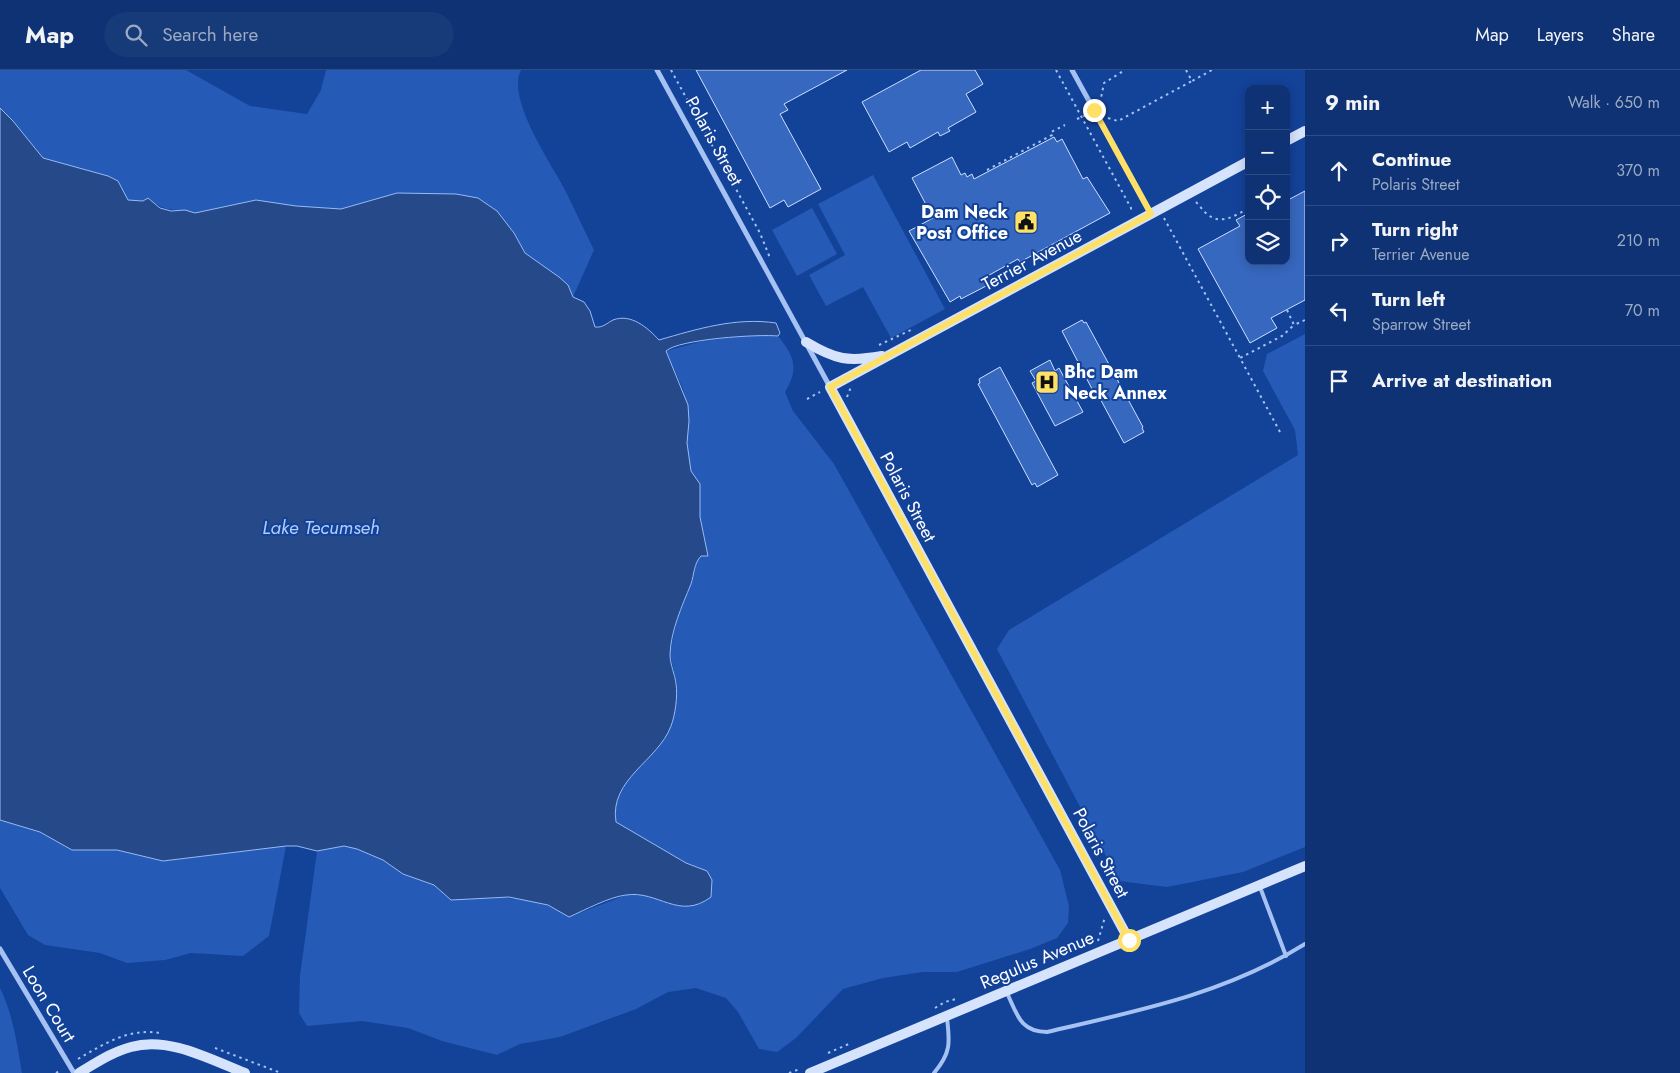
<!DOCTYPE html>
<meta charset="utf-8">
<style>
body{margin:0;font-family:Jost,sans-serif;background:#173a78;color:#f1f3f6}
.controls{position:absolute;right:15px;top:15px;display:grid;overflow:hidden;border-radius:10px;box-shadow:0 2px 12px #0003}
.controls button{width:45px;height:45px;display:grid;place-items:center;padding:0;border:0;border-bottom:1px solid #2e4d85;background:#0e3273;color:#f1f3f6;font:25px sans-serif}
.stop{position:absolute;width:15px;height:15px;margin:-11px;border:4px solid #ffe067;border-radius:50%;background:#fff}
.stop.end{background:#ffe067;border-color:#fff;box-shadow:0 1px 5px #0008}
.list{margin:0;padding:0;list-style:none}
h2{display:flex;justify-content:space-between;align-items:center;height:65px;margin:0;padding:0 20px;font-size:21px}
h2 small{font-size:16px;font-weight:400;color:#9baac4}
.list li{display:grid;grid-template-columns:32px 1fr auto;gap:15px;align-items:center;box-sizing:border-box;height:70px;padding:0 20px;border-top:1px solid #2e4d85}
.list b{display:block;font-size:19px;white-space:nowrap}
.list p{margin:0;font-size:16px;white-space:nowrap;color:#9baac4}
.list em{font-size:16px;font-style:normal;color:#9baac4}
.icon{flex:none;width:28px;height:28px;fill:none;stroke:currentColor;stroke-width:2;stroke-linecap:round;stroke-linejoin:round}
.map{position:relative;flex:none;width:1305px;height:1003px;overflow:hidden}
header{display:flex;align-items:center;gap:30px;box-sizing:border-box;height:70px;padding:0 25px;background:#0e3273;border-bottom:1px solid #2e4d85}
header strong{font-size:24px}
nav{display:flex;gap:28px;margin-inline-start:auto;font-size:18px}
.search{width:350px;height:45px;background:#173a78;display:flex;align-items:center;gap:12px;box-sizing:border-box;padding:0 18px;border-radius:28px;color:#9baac4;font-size:19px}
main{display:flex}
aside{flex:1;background:#0e3273}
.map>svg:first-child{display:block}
.green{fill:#255ab7}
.water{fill:#26498a;stroke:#97bbf6}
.building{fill:#3768bf;stroke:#cddffd}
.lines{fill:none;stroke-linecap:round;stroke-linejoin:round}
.path{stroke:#a5c2f3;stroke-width:2;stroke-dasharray:2.5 4;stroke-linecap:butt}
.lane{stroke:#a5c2f3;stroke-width:4}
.street{stroke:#a5c2f3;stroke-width:5}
.secondary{stroke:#d5e3fd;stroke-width:10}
.route{stroke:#ffe067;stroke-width:6}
.labels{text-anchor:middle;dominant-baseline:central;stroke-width:4;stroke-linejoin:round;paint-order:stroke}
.street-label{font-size:18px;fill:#fff;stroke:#134299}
.poi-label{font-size:18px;font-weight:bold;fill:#fff;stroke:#134299;text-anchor:end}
.water-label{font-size:19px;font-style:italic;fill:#b1ccfa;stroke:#134299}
</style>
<header>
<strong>Map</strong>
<div class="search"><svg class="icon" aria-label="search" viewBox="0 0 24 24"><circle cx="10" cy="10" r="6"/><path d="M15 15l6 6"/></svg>Search here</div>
<nav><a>Map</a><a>Layers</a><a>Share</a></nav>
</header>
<main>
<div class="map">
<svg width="1305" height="1003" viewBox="0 0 1305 1003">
<rect width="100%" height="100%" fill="#134299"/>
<path class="green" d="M0 0H186L250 36 307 44 321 20 326 0H521C506 29 551 93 565 120 575 140 584 160 594 180L573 227C562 203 542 202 526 184 521 178 518 170 514 163L397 123 341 139 296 136 195 143C172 136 171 146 148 128L143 131 128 130 118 111 108 106 43 88 13 51 0 38Z
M873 105 945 239 891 268 863 217 826 236 809 205 845 185 818 134Z
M812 138 837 184 797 206 772 160Z
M762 264 778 266C795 287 799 299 785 322L793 341 834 394 1060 800 1069 836 1068 853 1057 868 1030 879 957 902H923L883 908 843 919 796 968 777 982 759 979 738 942 726 928 696 918 668 922 636 939 560 967 520 974 497 985 442 971 408 958 362 951 307 956 299 943 300 906 317 781 344 776 357 779 383 790 403 804 434 815 451 830C490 828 534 822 569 847L626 825H637L707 801 686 793 616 752V733L626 711 661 674 677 615 670 583 677 549 692 511 697 490 701 486H708L700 447V414L691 401 687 373 689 351 683 319 666 281 703 271Z
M1305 264V777L1243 802 1167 817 1119 811 997 579 1009 560 1298 385 1295 360 1263 301 1267 284Z
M0 750 40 762 72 780H117L163 791 286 776 269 866 243 886 191 883 165 890 127 893 100 883 45 875 28 865 0 818Z
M0 918C13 944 17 974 22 1003H0Z"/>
<path class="water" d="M0 38 13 51 43 88 108 106 118 111 128 130 143 131 148 128 160 138 171 141 185 140 195 143 256 130 296 136 341 139 397 123 456 124 478 128 497 141 514 163 525 183 559 207 568 215 573 227 584 232 590 241 595 257C603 258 607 253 613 250 631 243 648 258 659 270 697 259 736 247 776 253L780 263 778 266C759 264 679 269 666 281L688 335 689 351 687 373 691 401 700 414V447L708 486H701C694 493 694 505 691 514 682 536 671 560 670 584 670 595 675 604 676 614 678 625 675 646 671 656 658 691 609 709 616 752L686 793 707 801 712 810 711 827C679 851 658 820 626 825 609 827 585 840 569 847L548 835 509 827 451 830 434 815 403 804 383 790 357 779 344 776 317 781 297 776H286L163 791 117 780H72L40 762 0 750Z"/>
<path class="building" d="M696 0H847L784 34 788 40 780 44 821 119 788 137 784 130 770 138Z
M921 0H975L983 14 966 24 976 42 948 58 950 61 940 66 938 62 910 78 907 72 889 82 862 32Z
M1054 67 1057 72 1062 69 1083 109 1087 107 1110 143 1020 192 1018 189 984 208 988 215 961 229 960 226 950 232 909 161 933 148 912 108 952 87 961 105 965 103 967 107 972 104 974 109Z
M1305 121V230L1271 248 1277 258 1250 273 1198 179 1240 156 1236 150 1249 143V191H1286V131Z
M1082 250 1084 253 1086 252 1143 357 1142 358 1144 362 1124 373 1097 323 1095 324 1092 319 1062 261Z
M1050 290 1055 301 1059 298 1083 342 1055 356 1032 313 1036 311 1030 301Z
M1000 297 1058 405 1037 417 1035 413 1032 415 978 314 980 313 979 309Z"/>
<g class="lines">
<path class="path" d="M671 0 760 163 770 188
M1056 0 1131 138V143
M1186 0 1192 11 1212 0
M1100 33 1104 13 1125 0
M1108 48 1118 51 1192 11
M1077 49 1086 45
M987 100 1052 65 1051 62 1065 55
M1196 132C1200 136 1203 141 1207 144 1221 156 1236 145 1249 138
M1164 148 1240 288
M1287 240 1294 255 1305 250
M879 275 911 260
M847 327 851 317
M807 329 820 322
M1280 362 1240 288 1282 266 1294 255
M1098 871 1105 847
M935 938 945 932 956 929
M215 978 281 1003
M828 983 851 973
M78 989C104 974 128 958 160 963
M56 1003 59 1001
M789 1003 800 999"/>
<path class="lane" d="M1260 817 1286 886
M1007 923C1017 944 1020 962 1047 962 1137 941 1225 924 1305 874
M934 1003C951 983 950 973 947 948"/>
<path class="street" d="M657 0 830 317
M1072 0 1151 144
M0 879 74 1003"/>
<path class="secondary" d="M1286 71 1305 61
M806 272C836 290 848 292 882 286
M1129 870 830 317 1249 91
M79 1003C96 993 112 982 131 977 169 966 211 990 245 1003
M810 1003 1305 796"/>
</g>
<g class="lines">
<path class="route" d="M1094 40 1151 144 830 317 1129 870"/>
</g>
<defs>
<g id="civic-square" transform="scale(1.25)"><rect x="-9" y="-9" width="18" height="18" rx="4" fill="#ffe067" stroke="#134299"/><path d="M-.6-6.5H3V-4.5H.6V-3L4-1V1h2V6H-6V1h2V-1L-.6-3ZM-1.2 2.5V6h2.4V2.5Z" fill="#111"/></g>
<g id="hospital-square" transform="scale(1.25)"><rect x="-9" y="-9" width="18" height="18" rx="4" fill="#ffe067" stroke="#134299"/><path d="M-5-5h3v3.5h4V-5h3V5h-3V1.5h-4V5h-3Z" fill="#111"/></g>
</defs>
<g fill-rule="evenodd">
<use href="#civic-square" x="1026" y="152"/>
<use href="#hospital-square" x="1047" y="312"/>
</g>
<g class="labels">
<g class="street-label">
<text transform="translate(714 71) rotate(61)">Polaris Street</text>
<text transform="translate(1032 190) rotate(-28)">Terrier Avenue</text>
<text transform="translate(908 427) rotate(62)">Polaris Street</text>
<text transform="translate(1101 783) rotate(62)">Polaris Street</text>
<text transform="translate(1037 890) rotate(-23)">Regulus Avenue</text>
<text transform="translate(49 934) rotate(59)">Loon Court</text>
</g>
<g class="poi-label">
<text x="1008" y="142">Dam Neck<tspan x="1008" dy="21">Post Office</tspan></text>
<text x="1064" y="302" text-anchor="start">Bhc Dam<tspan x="1064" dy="21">Neck Annex</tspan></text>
</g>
<g class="water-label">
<text x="321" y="457">Lake Tecumseh</text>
</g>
</g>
</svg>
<div class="controls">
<button>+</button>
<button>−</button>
<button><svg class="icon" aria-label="locate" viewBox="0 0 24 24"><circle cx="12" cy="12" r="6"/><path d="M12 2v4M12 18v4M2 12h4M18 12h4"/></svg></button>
<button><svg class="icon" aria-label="layers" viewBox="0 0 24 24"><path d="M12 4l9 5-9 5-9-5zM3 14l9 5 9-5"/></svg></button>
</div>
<div class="stop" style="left:1129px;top:870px"></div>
<div class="stop end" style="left:1094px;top:40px"></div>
</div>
<aside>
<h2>9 min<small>Walk · 650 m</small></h2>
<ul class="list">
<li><svg class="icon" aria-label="ahead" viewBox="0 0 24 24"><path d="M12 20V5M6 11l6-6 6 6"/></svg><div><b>Continue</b><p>Polaris Street</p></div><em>370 m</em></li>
<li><svg class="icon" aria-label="right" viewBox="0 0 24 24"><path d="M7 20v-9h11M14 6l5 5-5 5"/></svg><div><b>Turn right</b><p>Terrier Avenue</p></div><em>210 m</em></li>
<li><svg class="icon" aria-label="left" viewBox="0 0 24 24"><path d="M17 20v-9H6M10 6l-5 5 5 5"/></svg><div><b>Turn left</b><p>Sparrow Street</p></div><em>70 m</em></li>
<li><svg class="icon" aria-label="arrive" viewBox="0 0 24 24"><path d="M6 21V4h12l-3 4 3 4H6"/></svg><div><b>Arrive at destination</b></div></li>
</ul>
</aside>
</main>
